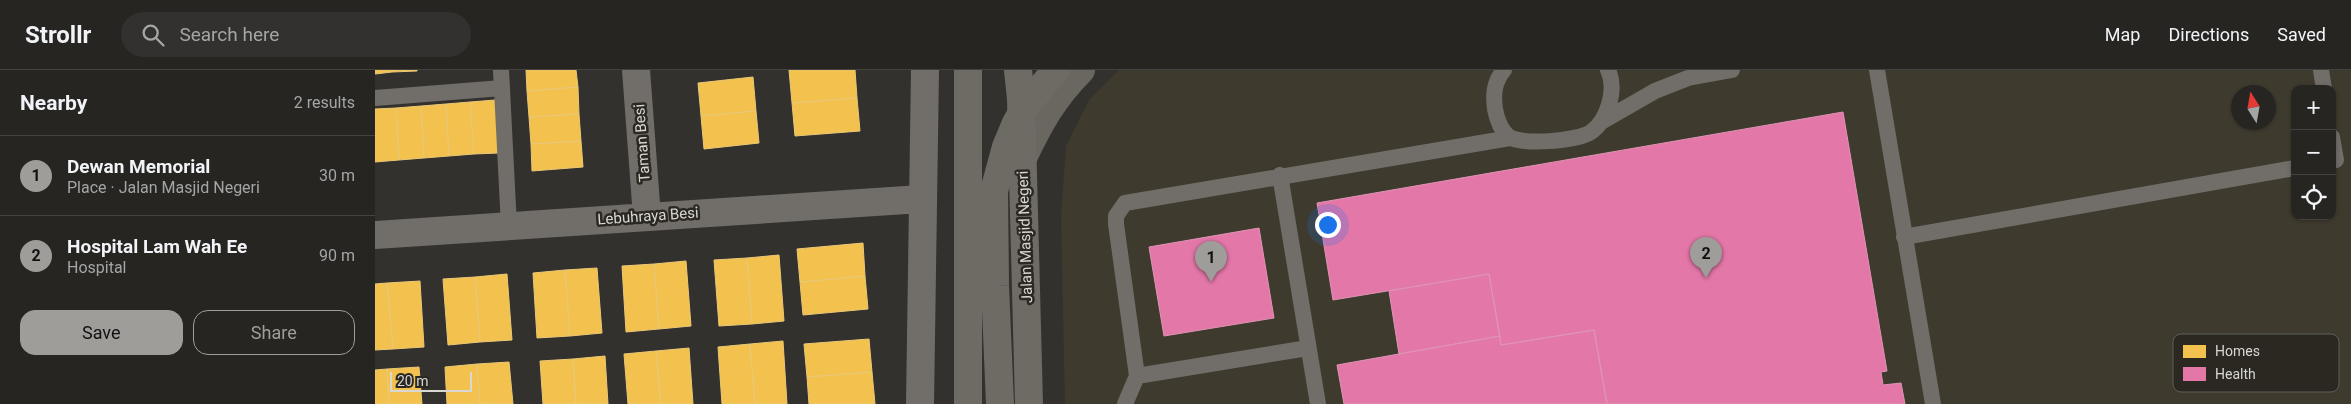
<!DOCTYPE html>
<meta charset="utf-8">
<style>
body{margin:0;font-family:Roboto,sans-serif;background:#32312f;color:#f1f3f6}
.controls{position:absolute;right:15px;top:15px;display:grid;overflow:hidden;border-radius:10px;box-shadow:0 1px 4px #0004}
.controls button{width:45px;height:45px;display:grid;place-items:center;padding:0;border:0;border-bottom:1px solid #424240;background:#262522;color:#f1f3f6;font:25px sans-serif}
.compass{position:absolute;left:1856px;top:15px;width:45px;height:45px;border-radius:50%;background:#262522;box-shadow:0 1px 4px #0004;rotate:349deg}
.scale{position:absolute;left:15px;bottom:12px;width:82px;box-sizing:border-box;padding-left:5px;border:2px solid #d8d7d2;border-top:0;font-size:14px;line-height:18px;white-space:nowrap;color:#d8d7d2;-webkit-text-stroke:4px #2b2822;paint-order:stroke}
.you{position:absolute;left:952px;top:154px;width:18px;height:18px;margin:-12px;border:4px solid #fff;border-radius:50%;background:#1a73e8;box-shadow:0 0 0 8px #1a73e833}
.badge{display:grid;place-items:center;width:32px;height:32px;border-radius:50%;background:#9e9d99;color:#111;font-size:16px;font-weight:700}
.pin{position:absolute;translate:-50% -41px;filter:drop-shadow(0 1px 2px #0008)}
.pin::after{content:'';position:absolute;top:26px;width:18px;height:15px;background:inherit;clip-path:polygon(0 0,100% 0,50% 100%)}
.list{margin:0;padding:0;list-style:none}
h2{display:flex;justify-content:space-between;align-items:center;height:65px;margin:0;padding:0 20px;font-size:21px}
h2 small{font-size:16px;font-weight:400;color:#a4a5a5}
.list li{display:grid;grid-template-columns:32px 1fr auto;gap:15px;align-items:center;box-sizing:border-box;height:80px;padding:0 20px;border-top:1px solid #424240}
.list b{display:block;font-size:19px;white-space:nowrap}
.list p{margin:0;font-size:16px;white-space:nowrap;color:#a4a5a5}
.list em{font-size:16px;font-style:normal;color:#a4a5a5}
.actions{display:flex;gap:10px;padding:15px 20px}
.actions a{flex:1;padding:11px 0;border:1px solid #9e9d99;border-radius:15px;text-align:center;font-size:18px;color:#9e9d99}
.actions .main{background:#9e9d99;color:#111}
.icon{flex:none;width:28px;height:28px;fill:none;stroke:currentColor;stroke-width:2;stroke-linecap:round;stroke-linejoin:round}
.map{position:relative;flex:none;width:1976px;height:334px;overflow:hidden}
header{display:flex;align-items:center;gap:30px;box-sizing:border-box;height:70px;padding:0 25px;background:#262522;border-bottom:1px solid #424240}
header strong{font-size:24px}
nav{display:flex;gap:28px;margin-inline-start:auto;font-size:18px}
.search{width:350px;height:45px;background:#32312f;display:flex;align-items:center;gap:12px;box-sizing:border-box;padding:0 18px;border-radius:28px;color:#a4a5a5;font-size:19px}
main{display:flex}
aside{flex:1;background:#262522}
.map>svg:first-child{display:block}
.built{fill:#3f3a2e;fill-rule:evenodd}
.homes{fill:#f2c14e;stroke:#eac876}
.health{fill:#e377a8;stroke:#e094b5}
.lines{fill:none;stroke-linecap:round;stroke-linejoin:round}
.lane{stroke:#716e69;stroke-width:16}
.street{stroke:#716e69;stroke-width:28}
.secondary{stroke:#6a6761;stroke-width:28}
.highway{stroke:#6e6b65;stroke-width:28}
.highway-bridge{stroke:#6e6b65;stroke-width:28}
.labels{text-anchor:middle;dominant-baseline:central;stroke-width:5;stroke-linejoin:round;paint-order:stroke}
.street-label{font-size:15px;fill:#d8d7d2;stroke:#2b2822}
.key{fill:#2b2822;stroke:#5f5d57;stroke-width:1}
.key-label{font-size:14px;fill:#d8d7d2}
</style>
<header>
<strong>Strollr</strong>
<div class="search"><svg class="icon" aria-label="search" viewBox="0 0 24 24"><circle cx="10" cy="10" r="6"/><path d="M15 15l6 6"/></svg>Search here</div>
<nav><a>Map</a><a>Directions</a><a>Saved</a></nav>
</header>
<main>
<aside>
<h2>Nearby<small>2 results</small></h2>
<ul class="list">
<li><span class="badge">1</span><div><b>Dewan Memorial</b><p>Place · Jalan Masjid Negeri</p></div><em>30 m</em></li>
<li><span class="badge">2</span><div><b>Hospital Lam Wah Ee</b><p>Hospital</p></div><em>90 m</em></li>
</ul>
<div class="actions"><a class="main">Save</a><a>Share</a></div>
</aside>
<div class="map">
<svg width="1976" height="334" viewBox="0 0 1976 334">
<rect width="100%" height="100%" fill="#33312e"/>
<path class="built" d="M744 0H1976V334H690L686 147 691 76 714 30ZM1920 19H1957V146H1920ZM1864 22H1894V52H1864Z"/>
<path class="homes" d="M0 0H17V2L0 4Z
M17 0H42V1L17 2Z
M151 0H201L203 17 152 21Z
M414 0H480L482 28 417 33Z
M378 7 381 41 326 46 323 13Z
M203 17 204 44 154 47 152 21Z
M482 28 485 61 420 66 417 33Z
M120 30 124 83 99 84 95 32Z
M95 32 99 84 74 86 71 34Z
M71 34 74 86 49 88 46 36Z
M46 36 49 88 24 90 21 38Z
M21 38 24 90 0 92V39Z
M381 41 384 73 329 79 326 46Z
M204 44 206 71 156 74 154 47Z
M206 71 208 97 157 101 156 74Z
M488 173 490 206 425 212 422 179Z
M404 185 409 251 377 254 372 188Z
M372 188 377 254 344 256 339 190Z
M311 191 316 256 284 259 279 194Z
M279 194 284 259 251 262 247 196Z
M222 198 227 263 195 266 190 200Z
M190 200 195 266 162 268 158 203Z
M132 204 137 270 105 272 100 207Z
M490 206 493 239 428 245 425 212Z
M100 207 105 272 73 275 68 209Z
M45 211 49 277 18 279 12 213Z
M12 213 18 279 0 280V214Z
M494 269 497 302 432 307 429 274Z
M408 271 412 334H380L375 274Z
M375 274 380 334H347L343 277Z
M314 278 318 334H286L281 281Z
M281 281 286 334H253L249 284Z
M230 286 233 334H201L198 289Z
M198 289 201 334H168L165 291Z
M134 292 138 334H105L102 294Z
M102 294 105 334H72L70 297Z
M44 297 47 334H14L12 299Z
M12 299 14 334H0V300Z
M497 302 500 334H434L432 307Z"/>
<path class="health" d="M1468 42 1512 301 1506 302 1508 315 1526 313 1530 334H1232L1219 260 1126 275 1114 204 958 230 942 133Z
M884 158 899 248 789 266 774 177Z
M1114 204 1125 266 1024 284 1014 221Z
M1219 260 1232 334H969L962 295 1125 266 1126 275Z"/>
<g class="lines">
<path class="lane" d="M126 0 134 156
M1129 0C1119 12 1118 24 1120 39 1122 50 1125 59 1133 66 1145 76 1203 71 1216 62 1233 50 1242 19 1233 0
M1502 0 1558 334
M1946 0 1949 19
M0 28 127 18
M1226 52 1280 21 1313 8 1357 0
M1957 67 1961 90
M905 105 943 334
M1529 167 1920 98
M762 306 933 278
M750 334 762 306 741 154V146L750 133 1135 68"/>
<path class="street" d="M261 0 272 147
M0 165 546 129
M545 334 550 0"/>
<path class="secondary" d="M647 90C664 54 678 28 706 0"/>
<path class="highway" d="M593 0V334
M643 0 646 29 654 334"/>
<path class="highway-bridge" d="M625 334 620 216 619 121 631 77 641 53 653 33 681 0"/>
</g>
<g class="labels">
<g class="street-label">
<text transform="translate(267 73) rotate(-94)">Taman Besi</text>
<text transform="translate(273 146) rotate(-4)">Lebuhraya Besi</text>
<text transform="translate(650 167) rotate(-92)">Jalan Masjid Negeri</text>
</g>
</g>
<rect x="1798" y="264" width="166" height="58" rx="8" class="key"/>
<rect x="1808" y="275" width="23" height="13" fill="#f2c14e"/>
<rect x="1808" y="297" width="23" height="14" fill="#e377a8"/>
<g class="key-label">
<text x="1840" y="286">Homes</text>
<text x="1840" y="309">Health</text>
</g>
</svg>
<div class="controls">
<button>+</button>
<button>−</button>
<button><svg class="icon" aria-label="locate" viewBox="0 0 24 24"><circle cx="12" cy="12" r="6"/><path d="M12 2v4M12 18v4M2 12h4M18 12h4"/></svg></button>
</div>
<svg class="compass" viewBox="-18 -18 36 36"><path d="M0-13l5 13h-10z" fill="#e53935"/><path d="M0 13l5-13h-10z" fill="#a4a5a5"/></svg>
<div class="scale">20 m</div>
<div class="you"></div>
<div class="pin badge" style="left:836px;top:212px">1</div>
<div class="pin badge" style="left:1331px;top:208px">2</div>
</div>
</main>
